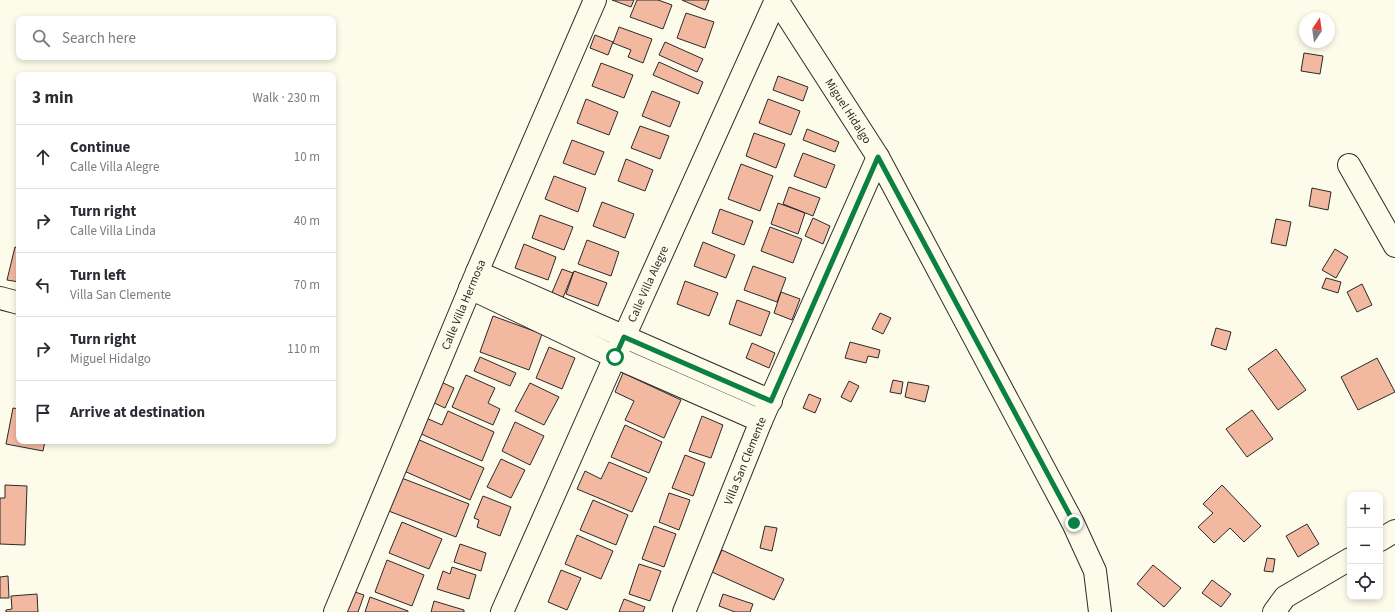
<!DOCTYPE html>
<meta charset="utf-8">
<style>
body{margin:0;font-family:"Source Sans 3",sans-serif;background:#f7f7f7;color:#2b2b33}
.controls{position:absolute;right:12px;bottom:12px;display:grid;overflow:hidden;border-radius:8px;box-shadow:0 2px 6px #0003}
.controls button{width:36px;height:36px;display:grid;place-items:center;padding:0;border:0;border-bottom:1px solid #e1e1e2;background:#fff;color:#2b2b33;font:20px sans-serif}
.compass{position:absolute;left:1299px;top:12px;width:36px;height:36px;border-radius:50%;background:#fff;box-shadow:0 2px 6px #0003;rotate:13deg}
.stop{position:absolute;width:12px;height:12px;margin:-9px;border:3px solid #0b8043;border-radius:50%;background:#fff}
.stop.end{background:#0b8043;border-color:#fff;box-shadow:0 1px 4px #0008}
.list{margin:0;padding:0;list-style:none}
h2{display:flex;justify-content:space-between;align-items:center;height:52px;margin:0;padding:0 16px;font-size:17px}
h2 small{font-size:13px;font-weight:400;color:#7c7c81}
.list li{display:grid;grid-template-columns:26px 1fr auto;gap:12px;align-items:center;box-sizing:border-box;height:64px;padding:0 16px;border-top:1px solid #e1e1e2}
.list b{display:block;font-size:15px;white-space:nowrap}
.list p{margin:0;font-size:13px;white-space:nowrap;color:#7c7c81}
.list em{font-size:13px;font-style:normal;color:#7c7c81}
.icon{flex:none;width:22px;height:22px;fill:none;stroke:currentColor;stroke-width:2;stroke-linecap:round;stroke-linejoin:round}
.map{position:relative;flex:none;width:1395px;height:612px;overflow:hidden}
.search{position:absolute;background:#fff;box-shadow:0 2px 6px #0003;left:16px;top:16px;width:320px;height:44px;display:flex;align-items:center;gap:10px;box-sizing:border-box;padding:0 14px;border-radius:8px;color:#7c7c81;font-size:15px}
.panel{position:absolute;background:#fff;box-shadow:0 2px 6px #0003;left:16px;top:72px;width:320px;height:372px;border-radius:8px}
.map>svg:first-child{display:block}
.building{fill:#f2b8a0;stroke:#2b2b2b}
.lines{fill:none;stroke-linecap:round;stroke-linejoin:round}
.minor-casing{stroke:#2b2b2b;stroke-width:24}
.minor{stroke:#fdfbea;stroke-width:22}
.route{stroke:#0b8043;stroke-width:5}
.labels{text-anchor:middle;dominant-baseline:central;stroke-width:3;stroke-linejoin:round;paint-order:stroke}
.street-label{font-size:12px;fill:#2b2b2b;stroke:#fdfbea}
</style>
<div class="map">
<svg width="1395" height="612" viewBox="0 0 1395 612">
<rect width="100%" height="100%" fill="#fdfbea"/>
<path class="building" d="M612 0H634L631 7Z
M637 0H658L672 5 663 29 630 17Z
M682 0H709L705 10Z
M686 13 714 22 705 48 677 38Z
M619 27 652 39 643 63 628 57 631 50 613 43Z
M595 35 613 42 608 55 590 48Z
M665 42 703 59 697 72 659 55Z
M1304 53 1323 56 1320 74 1301 71Z
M659 62 703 82 698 94 653 75Z
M601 63 633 75 624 98 592 86Z
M778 76 808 87 803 101 773 90Z
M652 91 680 102 670 127 642 116Z
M586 99 618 112 609 135 577 123Z
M768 99 800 111 791 135 759 123Z
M640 126 669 136 660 159 631 148Z
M807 129 839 142 835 152 803 140Z
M754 133 785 144 776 168 746 156Z
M572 140 604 152 595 175 563 163Z
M803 153 835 165 826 188 794 176Z
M626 159 653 170 645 191 618 181Z
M741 164 773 176 760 211 728 199Z
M554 176 586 188 578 212 545 199Z
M789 187 820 198 813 216 783 204Z
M1312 188 1331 192 1328 210 1309 206Z
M602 202 634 214 625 238 593 226Z
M778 203 805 213 798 234 771 224Z
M720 209 753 221 744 245 712 233Z
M540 215 573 227 564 250 532 238Z
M813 218 830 226 823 244 805 236Z
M1276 219 1291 222 1286 246 1271 243Z
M770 227 802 239 793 263 761 251Z
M587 240 619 252 611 276 578 264Z
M703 242 735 255 726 278 694 266Z
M524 244 556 257 548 280 515 268Z
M15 247 19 248V282L7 280Z
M1335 249 1348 257 1336 278 1322 270Z
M753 266 786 278 777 302 744 290Z
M562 269 573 273 562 300 551 295Z
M574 271 607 283 598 306 566 294Z
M1326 278 1341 282 1338 293 1322 288Z
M685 281 718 293 709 316 677 304Z
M1362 284 1372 305 1357 312 1347 292Z
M781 292 800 299 792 320 774 313Z
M737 300 770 312 761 336 729 324Z
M880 313 891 318 883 334 872 329Z
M493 316 542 334 529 370 480 352Z
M1216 328 1231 332 1226 350 1211 345Z
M850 342 880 350 878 358 868 356 866 363 845 358Z
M752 343 775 353 769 368 746 358Z
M549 347 575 358 562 389 536 378Z
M1276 349 1306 390 1278 410 1248 369Z
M480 357 516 373 510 386 474 371Z
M1377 358 1395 392 1358 410 1341 377Z
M623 373 681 400 664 438 625 420 634 401 615 392Z
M466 375 495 388 488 403 500 409 493 425 452 407Z
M893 380 903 382 901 394 890 392Z
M439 381 454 388 445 408 430 401Z
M849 381 859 386 851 402 841 397Z
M908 382 929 386 925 402 905 397Z
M530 383 559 397 544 425 515 411Z
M809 394 821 399 815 413 803 408Z
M13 408 19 409V441H45L43 451 6 444Z
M1252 410 1273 439 1247 457 1226 429Z
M448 411 494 432 482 461 417 432 424 417 442 425Z
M702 416 723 425 711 458 689 451Z
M515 422 544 436 530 465 502 451Z
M625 425 662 442 649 473 611 457Z
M417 439 484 468 470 500 404 471Z
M685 455 705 463 693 496 672 488Z
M501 459 525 470 511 498 487 487Z
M609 462 647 478 632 512 577 489 585 471 601 479Z
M399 477 469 504 456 537 386 510Z
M5 485 27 486 25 545 0 544V498H5Z
M1222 485 1261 526 1244 542 1230 528 1214 543 1198 527 1213 513 1203 504Z
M669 493 690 500 679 530 659 522Z
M483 496 511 507 500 536 477 527 479 520 474 518Z
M593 500 628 515 616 545 580 530Z
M402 522 442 539 429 569 389 553Z
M1307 524 1319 544 1298 557 1286 536Z
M654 526 676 534 664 567 642 559Z
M765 526 777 528 772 551 760 548Z
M577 535 613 551 601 579 565 564Z
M460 544 486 553 481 571 454 562Z
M722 550 784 579 774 600 712 572Z
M1267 558 1275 559 1273 572 1264 571Z
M387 560 424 575 412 606 375 592Z
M639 564 661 571 650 601 629 594Z
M1153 565 1181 588 1164 607 1137 584Z
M452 567 476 575 469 599 437 589 443 571 450 574Z
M561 570 581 578 567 610 548 602Z
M8 576 9 598H0V577Z
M1212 580 1231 594 1221 607 1202 593Z
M349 590 364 595 358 612H342Z
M37 594 38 612H6V610L12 609 11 596Z
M723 594 753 604 750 612H735L719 606Z
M370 597 408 611V612H365Z
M624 599 645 607 643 612H619Z
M434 601 464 610V612H431Z"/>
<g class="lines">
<g class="minor-casing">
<g id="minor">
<path id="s1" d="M777 0 878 157 1073 523 1095 571 1100 612"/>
<path d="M1349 165 1395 246"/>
<path d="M477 272 771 401"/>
<path d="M470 288 615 357 761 421"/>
<path d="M0 298 19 303"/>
<path d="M1380 540 1395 531"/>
<path id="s2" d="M335 612 477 272 595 0"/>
<path id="s3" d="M502 612 615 357 776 0"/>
<path id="s4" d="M684 612 761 421 878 157"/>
<path d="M1274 612 1285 597 1350 559"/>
</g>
</g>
<use href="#minor" class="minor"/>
</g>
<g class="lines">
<path class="route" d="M615 357 624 337 771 401 878 157 1074 523"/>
</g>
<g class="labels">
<g class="street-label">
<text stroke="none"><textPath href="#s1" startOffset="132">Miguel Hidalgo</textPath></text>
<text stroke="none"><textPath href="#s3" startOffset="359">Calle Villa Alegre</textPath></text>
<text stroke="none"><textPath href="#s2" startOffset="333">Calle Villa Hermosa</textPath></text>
<text stroke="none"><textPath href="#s4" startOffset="163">Villa San Clemente</textPath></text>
</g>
</g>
</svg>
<div class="controls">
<button>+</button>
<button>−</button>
<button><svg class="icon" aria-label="locate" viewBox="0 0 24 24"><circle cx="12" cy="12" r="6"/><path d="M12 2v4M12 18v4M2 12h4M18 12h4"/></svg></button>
</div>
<svg class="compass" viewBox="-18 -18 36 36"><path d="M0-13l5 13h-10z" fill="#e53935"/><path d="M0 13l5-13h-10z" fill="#7c7c81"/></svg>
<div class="stop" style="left:615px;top:357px"></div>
<div class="stop end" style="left:1074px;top:523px"></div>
<div class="search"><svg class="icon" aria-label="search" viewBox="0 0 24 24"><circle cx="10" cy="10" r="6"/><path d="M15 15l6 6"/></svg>Search here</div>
<section class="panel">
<h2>3 min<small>Walk · 230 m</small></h2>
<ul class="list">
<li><svg class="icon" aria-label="ahead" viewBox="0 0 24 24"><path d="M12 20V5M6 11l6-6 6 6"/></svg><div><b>Continue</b><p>Calle Villa Alegre</p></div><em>10 m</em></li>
<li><svg class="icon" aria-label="right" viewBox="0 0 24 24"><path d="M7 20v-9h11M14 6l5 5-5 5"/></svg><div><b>Turn right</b><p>Calle Villa Linda</p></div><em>40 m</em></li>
<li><svg class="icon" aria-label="left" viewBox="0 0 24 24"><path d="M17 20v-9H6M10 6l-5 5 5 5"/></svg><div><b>Turn left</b><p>Villa San Clemente</p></div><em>70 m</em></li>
<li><svg class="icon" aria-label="right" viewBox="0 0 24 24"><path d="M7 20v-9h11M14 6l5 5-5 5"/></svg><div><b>Turn right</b><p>Miguel Hidalgo</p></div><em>110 m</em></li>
<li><svg class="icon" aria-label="arrive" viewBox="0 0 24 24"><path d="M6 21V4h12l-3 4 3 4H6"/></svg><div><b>Arrive at destination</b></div></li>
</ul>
</section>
</div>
